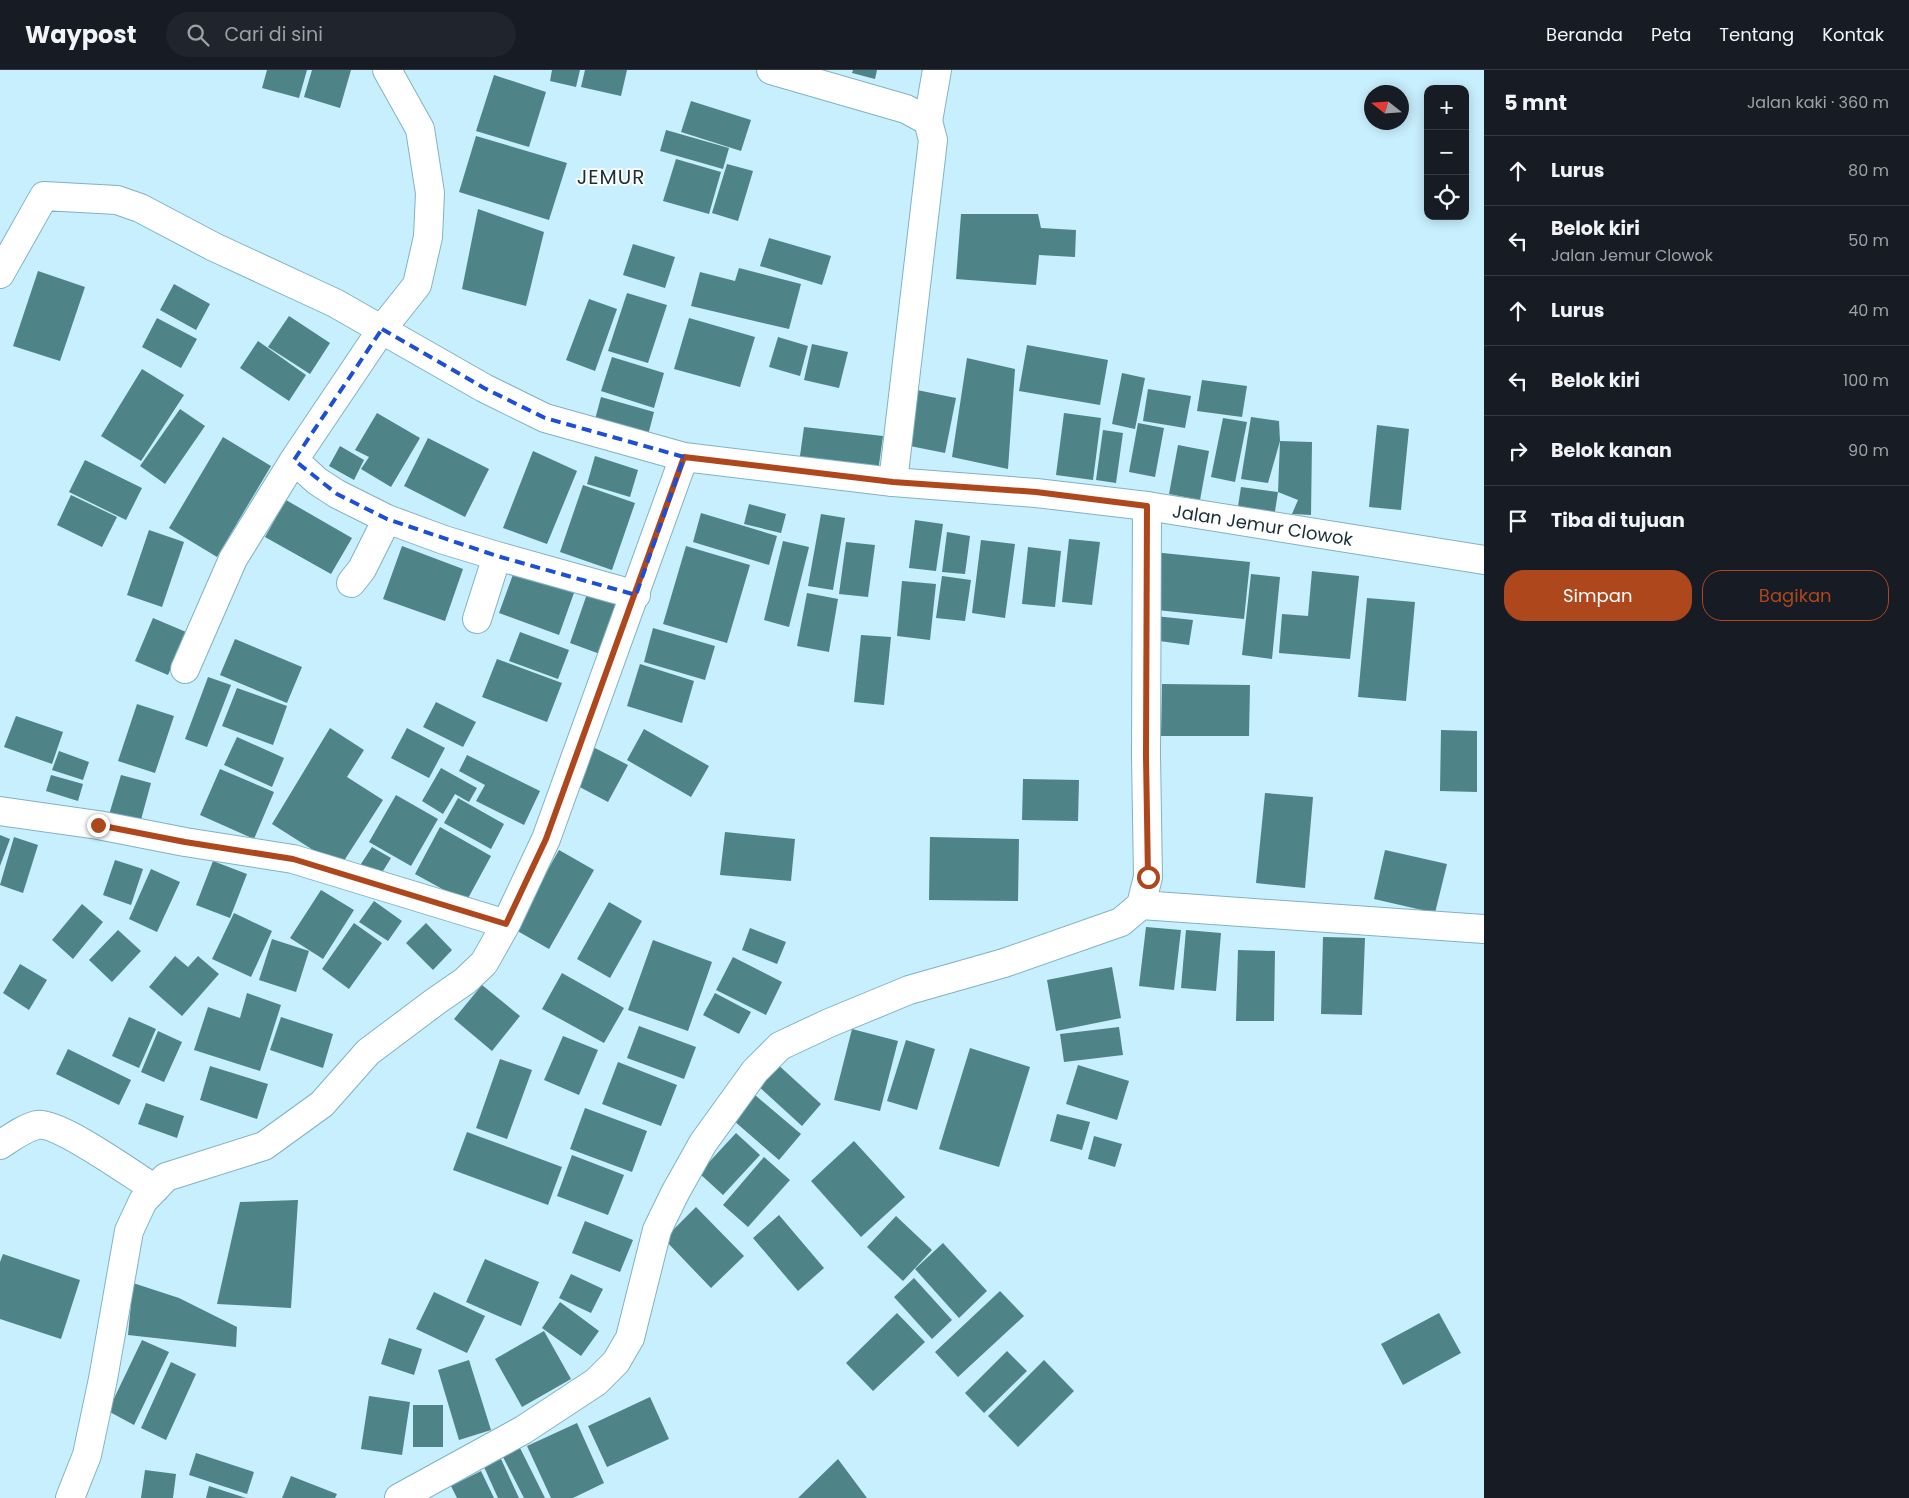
<!DOCTYPE html>
<html lang="id">
<meta charset="utf-8">
<style>
body{margin:0;font-family:Poppins,sans-serif;background:#20242c;color:#f1f3f6}
.controls{position:absolute;right:15px;top:15px;display:grid;overflow:hidden;border-radius:10px;box-shadow:0 2px 12px #0003}
.controls button{width:45px;height:45px;display:grid;place-items:center;padding:0;border:0;border-bottom:1px solid #363941;background:#171b24;color:#f1f3f6;font:25px sans-serif}
.compass{position:absolute;left:1364px;top:15px;width:45px;height:45px;border-radius:50%;background:#171b24;box-shadow:0 2px 12px #0003;rotate:287deg}
.stop{position:absolute;width:15px;height:15px;margin:-11px;border:4px solid #ae481c;border-radius:50%;background:#fff}
.stop.end{background:#ae481c;border-color:#fff;box-shadow:0 1px 5px #0008}
.list{margin:0;padding:0;list-style:none}
h2{display:flex;justify-content:space-between;align-items:center;height:65px;margin:0;padding:0 20px;font-size:21px}
h2 small{font-size:16px;font-weight:400;color:#9ea1a6}
.list li{display:grid;grid-template-columns:32px 1fr auto;gap:15px;align-items:center;box-sizing:border-box;height:70px;padding:0 20px;border-top:1px solid #363941}
.list b{display:block;font-size:19px;white-space:nowrap}
.list p{margin:0;font-size:16px;white-space:nowrap;color:#9ea1a6}
.list em{font-size:16px;font-style:normal;color:#9ea1a6}
.actions{display:flex;gap:10px;padding:15px 20px}
.actions a{flex:1;padding:11px 0;border:1px solid #ae481c;border-radius:20px;text-align:center;font-size:18px;color:#ae481c}
.actions .main{background:#ae481c;color:#fff}
.icon{flex:none;width:28px;height:28px;fill:none;stroke:currentColor;stroke-width:2;stroke-linecap:round;stroke-linejoin:round}
.map{position:relative;flex:none;width:1484px;height:1428px;overflow:hidden}
header{display:flex;align-items:center;gap:30px;box-sizing:border-box;height:70px;padding:0 25px;background:#171b24;border-bottom:1px solid #363941}
header strong{font-size:24px}
nav{display:flex;gap:28px;margin-inline-start:auto;font-size:18px}
.search{width:350px;height:45px;background:#20242c;display:flex;align-items:center;gap:12px;box-sizing:border-box;padding:0 18px;border-radius:28px;color:#9ea1a6;font-size:19px}
main{display:flex}
aside{flex:1;background:#171b24}
.map>svg:first-child{display:block}
.building{fill:#4e8387}
.lines{fill:none;stroke-linecap:round;stroke-linejoin:round}
.minor-casing{stroke:#81b2c3;stroke-width:30}
.tertiary-casing{stroke:#81b2c3;stroke-width:30}
.minor{stroke:#fff;stroke-width:28}
.tertiary{stroke:#fff;stroke-width:28}
.route{stroke:#ae481c;stroke-width:6}
.marked{fill:none;stroke:#1d4ed8;stroke-width:4;stroke-dasharray:10 6;stroke-linejoin:round}
.labels{text-anchor:middle;dominant-baseline:central;stroke-width:4;stroke-linejoin:round;paint-order:stroke}
.street-label{font-size:18px;fill:#1b2f36;stroke:#fff}
.quarter-label{font-size:20px;letter-spacing:1px;fill:#1b2f36;stroke:#fff}
</style>
<header>
<strong>Waypost</strong>
<div class="search"><svg class="icon" aria-label="search" viewBox="0 0 24 24"><circle cx="10" cy="10" r="6"/><path d="M15 15l6 6"/></svg>Cari di sini</div>
<nav><a>Beranda</a><a>Peta</a><a>Tentang</a><a>Kontak</a></nav>
</header>
<main>
<div class="map">
<svg width="1484" height="1428" viewBox="0 0 1484 1428">
<rect width="100%" height="100%" fill="#c7effd"/>
<path class="building" d="M267 0H307L299 28 262 18Z
M312 0H351L340 38 304 27Z
M552 0H580L576 17 550 11Z
M585 0H627L621 26 581 17Z
M853 0H877L875 9 852 3Z
M494 5 546 22 529 77 476 61Z
M691 31 751 50 741 81 681 62Z
M666 60 729 78 723 99 660 81Z
M476 66 567 93 549 150 459 122Z
M676 89 721 102 709 144 663 131Z
M727 94 753 101 738 151 712 143Z
M478 139 544 162 526 236 462 219Z
M961 144H1038L1041 158 1076 160 1075 187 1039 185 1036 215 956 209Z
M769 168 831 186 822 215 760 196Z
M633 174 675 187 665 218 623 205Z
M739 198 801 214 789 259 691 236 700 202 735 211Z
M38 201 85 217 60 291 13 276Z
M174 214 210 234 196 260 160 240Z
M627 223 667 235 648 293 608 281Z
M589 229 617 239 595 301 566 290Z
M289 246 330 273 310 304 268 277Z
M157 248 197 269 181 298 142 277Z
M689 248 755 267 740 317 674 299Z
M778 267 808 276 800 306 769 297Z
M258 271 306 305 289 331 240 298Z
M812 274 848 282 839 318 804 310Z
M1027 275 1108 290 1100 335 1019 321Z
M612 287 664 303 654 338 601 321Z
M967 288 1015 299 1008 399 952 387Z
M142 299 184 325 141 391 101 366Z
M1122 303 1145 308 1135 359 1112 354Z
M1202 310 1247 316 1242 347 1197 341Z
M1148 319 1191 326 1185 358 1143 351Z
M917 320 956 328 945 383 905 375Z
M601 327 654 342 646 373 593 357Z
M180 339 205 356 165 414 140 396Z
M377 343 420 368 391 417 361 399 369 387 355 380Z
M1064 343 1101 348 1093 410 1056 405Z
M1251 347 1279 351 1280 371 1312 372 1311 445 1292 444 1298 430 1278 422 1280 371 1268 413 1241 409Z
M1223 348 1247 352 1235 412 1211 407Z
M1138 353 1164 358 1155 407 1129 402Z
M1377 355 1409 359 1401 440 1369 437Z
M804 357 883 366 878 402 799 393Z
M1103 360 1123 363 1116 413 1096 410Z
M223 367 271 396 217 487 169 458Z
M428 368 489 399 465 447 404 416Z
M1178 375 1209 381 1200 430 1169 424Z
M340 376 364 390 354 410 329 396Z
M533 381 577 401 547 474 503 458Z
M595 386 638 400 630 427 587 414Z
M85 390 142 418 126 450 69 422Z
M583 415 635 433 612 500 560 482Z
M1241 417 1278 422 1273 454 1236 449Z
M71 425 117 447 102 477 57 455Z
M286 430 352 468 331 504 265 467Z
M749 434 786 444 781 463 744 454Z
M701 443 777 466 769 495 693 472Z
M821 444 845 448 833 520 808 516Z
M915 450 943 454 936 501 909 498Z
M149 460 184 472 162 537 127 525Z
M947 462 970 466 965 504 942 502Z
M1069 469 1100 472 1092 535 1062 532Z
M981 470 1015 474 1005 548 972 543Z
M783 471 809 477 789 557 764 550Z
M846 472 875 475 868 527 839 524Z
M402 476 463 499 445 551 383 529Z
M686 476 750 495 727 573 663 554Z
M1028 477 1061 481 1055 537 1022 534Z
M1153 482 1250 492 1244 549 1147 539Z
M515 499 575 520 559 565 499 543Z
M1312 501 1359 506 1350 589 1279 583 1282 544 1308 546Z
M1251 504 1280 507 1272 589 1242 585Z
M942 506 971 510 965 551 936 548Z
M902 511 936 514 930 570 897 566Z
M588 521 617 531 600 584 570 573Z
M807 523 838 529 829 582 797 576Z
M1367 528 1415 532 1406 631 1358 627Z
M1155 546 1193 550 1189 575 1152 570Z
M153 548 186 562 168 605 135 591Z
M653 558 715 576 705 610 644 592Z
M520 562 569 580 558 609 509 591Z
M861 565 891 567 884 635 854 632Z
M235 569 302 597 287 633 220 605Z
M497 589 562 613 547 652 482 627Z
M640 594 694 611 682 653 627 636Z
M208 607 231 615 207 677 185 669Z
M1162 614 1250 615 1249 666H1161Z
M237 618 287 636 273 675 222 656Z
M436 632 476 652 463 677 423 657Z
M137 634 174 646 155 703 118 691Z
M16 646 63 662 52 694 4 677Z
M330 658 364 680 347 707 383 730 340 797 272 754Z
M407 658 445 678 429 708 391 688Z
M644 659 709 696 691 727 627 690Z
M1441 660 1477 661V722L1440 721Z
M237 667 284 688 272 717 224 695Z
M593 677 628 695 608 732 574 714Z
M59 681 89 692 83 710 52 700Z
M467 685 540 721 524 755 476 731 485 715 459 701Z
M441 698 477 718 469 732 455 724 443 744 422 731Z
M220 699 274 722 254 769 200 745Z
M51 705 83 714 78 731 46 721Z
M121 705 151 713 139 757 108 748Z
M1023 709 1079 710 1078 751 1022 750Z
M1265 723 1313 727 1305 818 1256 813Z
M396 725 438 749 411 796 369 772Z
M458 728 504 754 491 779 444 753Z
M440 757 491 786 466 832 415 804Z
M725 762 795 769 791 811 720 805Z
M0 765 10 769 0 796Z
M14 767 38 775 23 823 0 815Z
M930 767 1019 769 1018 831 929 830Z
M372 777 391 788 378 809 359 797Z
M559 780 594 800 549 879 514 859Z
M1385 780 1447 794 1435 843 1374 829Z
M115 790 143 799 131 835 103 825Z
M213 791 247 804 230 848 196 835Z
M151 799 180 812 157 862 129 849Z
M321 820 354 840 323 889 290 868Z
M374 831 402 851 388 871 359 852Z
M609 832 642 851 610 908 577 889Z
M82 834 103 852 73 889 52 870Z
M234 843 272 861 251 907 212 889Z
M354 853 382 873 349 919 322 899Z
M426 853 452 880 433 900 406 873Z
M1146 857 1181 860 1174 920 1139 916Z
M750 858 786 872 777 894 742 880Z
M118 860 141 881 112 912 89 890Z
M1186 860 1221 863 1216 921 1181 918Z
M1323 867 1365 868 1362 945 1321 944Z
M272 869 309 881 296 922 259 910Z
M653 870 712 892 688 961 628 940Z
M1238 880 1275 881 1274 951H1236Z
M175 886 188 897 198 886 219 904 182 946 149 917Z
M733 887 782 912 766 945 716 920Z
M20 894 47 910 29 940 3 923Z
M1112 897 1121 948 1056 961 1047 910Z
M562 903 624 938 604 973 542 939Z
M482 915 520 946 492 981 454 949Z
M247 923 281 935 260 1001 194 980 208 937 240 948Z
M715 923 751 942 739 964 703 945Z
M129 947 156 959 139 998 112 986Z
M281 947 333 964 323 998 270 980Z
M639 956 696 977 684 1009 627 988Z
M1119 957 1123 985 1064 992 1060 964Z
M852 959 898 971 880 1041 834 1030Z
M158 961 182 972 164 1012 141 1002Z
M563 966 598 980 579 1025 544 1010Z
M906 970 935 979 917 1040 887 1031Z
M970 978 1030 997 999 1097 939 1079Z
M68 979 131 1010 119 1035 56 1004Z
M500 989 532 1000 507 1069 476 1058Z
M618 992 677 1015 661 1056 602 1034Z
M775 992 821 1034 802 1056 756 1014Z
M1078 995 1129 1011 1117 1050 1066 1034Z
M210 996 268 1014 257 1049 200 1030Z
M755 1025 801 1064 779 1090 733 1050Z
M146 1033 184 1046 177 1068 138 1054Z
M585 1038 647 1061 632 1102 570 1079Z
M1057 1044 1090 1052 1082 1080 1050 1071Z
M467 1062 562 1097 548 1135 453 1100Z
M736 1063 760 1085 723 1125 699 1103Z
M1094 1066 1122 1074 1115 1097 1088 1089Z
M854 1071 905 1127 861 1167 811 1111Z
M572 1085 624 1105 608 1145 557 1126Z
M764 1087 790 1110 748 1157 723 1135Z
M298 1130 291 1238 217 1234 240 1132Z
M696 1137 744 1186 711 1218 664 1169Z
M779 1145 824 1198 798 1221 753 1168Z
M896 1146 932 1180 903 1211 867 1177Z
M585 1151 633 1170 620 1202 572 1183Z
M943 1173 987 1221 959 1248 915 1199Z
M3 1184 80 1210 61 1269 0 1249V1192Z
M485 1189 539 1212 521 1256 466 1232Z
M571 1204 603 1219 591 1243 559 1228Z
M914 1208 952 1250 932 1269 894 1227Z
M133 1213 179 1228 237 1257 236 1277 128 1265Z
M1000 1221 1024 1246 958 1307 935 1282Z
M434 1222 485 1246 467 1283 416 1259Z
M560 1232 599 1261 581 1286 542 1258Z
M897 1243 925 1272 873 1321 846 1293Z
M1439 1243 1461 1283 1403 1315 1381 1274Z
M544 1261 571 1309 522 1337 495 1289Z
M389 1268 422 1279 414 1305 381 1294Z
M142 1270 169 1282 134 1355 108 1341Z
M1007 1281 1027 1301 984 1343 965 1323Z
M469 1290 491 1360 459 1370 438 1300Z
M1044 1290 1074 1321 1018 1377 988 1346Z
M171 1292 196 1304 166 1370 141 1358Z
M369 1326 410 1332 402 1385 361 1379Z
M650 1327 669 1369 607 1397 588 1356Z
M413 1335H443V1377H413Z
M577 1353 604 1413 573 1428H551L527 1376Z
M519 1376 545 1428H524L502 1385Z
M196 1383 254 1402 247 1424 189 1405Z
M501 1389 519 1428H498L484 1397Z
M838 1389 867 1428H798Z
M145 1400 176 1404 173 1428H141Z
M481 1401 494 1428H457L451 1416Z
M291 1406 337 1424 335 1428H282Z
M209 1416 246 1428H206Z"/>
<g class="lines">
<g class="minor-casing">
<path id="minor" d="M928 51 937 0
M0 204 44 126 117 130 140 138 214 177 335 233 484 318 545 348 684 387 893 412
M294 390 317 411 337 424 387 449 444 470 497 486 636 525
M351 513 362 499 387 449
M477 549 497 486
M185 599 233 489 294 390 382 259 417 215 428 167 430 123 420 59 387 0
M0 741 98 755 185 772 293 789 506 854 484 893 465 911 436 931 368 982 322 1034 264 1076 166 1107 143 1131 129 1161 103 1309 87 1385 70 1428
M1141 835 1484 859
M506 854 546 769 684 387
M0 1075C11 1068 24 1058 37 1055 58 1051 134 1106 155 1119
M399 1428 523 1360 596 1312 616 1292 630 1268 657 1160 675 1123 703 1073 755 1001 780 976 829 953 909 920 1004 893 1121 852 1141 835 1148 807 1146 686 1147 436"/>
</g>
<g class="tertiary-casing">
<g id="tertiary">
<path id="s1" d="M771 0 906 39 928 51 933 70 893 412 1036 423 1147 436 1484 490"/>
</g>
</g>
<use href="#minor" class="minor"/>
<use href="#tertiary" class="tertiary"/>
</g>
<g class="lines">
<path class="route" d="M98 755 185 772 293 789 506 854 546 769 684 387 893 412 1036 422 1147 436 1146 686 1148 807"/>
</g>
<path class="marked" d="M382 259 484 318 545 348 684 387 636 525 497 486 387 449 337 424 294 390Z"/>
<g class="labels">
<g class="street-label">
<text stroke="none"><textPath href="#s1" startOffset="902">Jalan Jemur Clowok</textPath></text>
</g>
<g class="quarter-label">
<text x="611" y="107">JEMUR</text>
</g>
</g>
</svg>
<div class="controls">
<button>+</button>
<button>−</button>
<button><svg class="icon" aria-label="locate" viewBox="0 0 24 24"><circle cx="12" cy="12" r="6"/><path d="M12 2v4M12 18v4M2 12h4M18 12h4"/></svg></button>
</div>
<svg class="compass" viewBox="-18 -18 36 36"><path d="M0-13l5 13h-10z" fill="#e53935"/><path d="M0 13l5-13h-10z" fill="#9ea1a6"/></svg>
<div class="stop" style="left:1148px;top:807px"></div>
<div class="stop end" style="left:98px;top:755px"></div>
</div>
<aside>
<h2>5 mnt<small>Jalan kaki · 360 m</small></h2>
<ul class="list">
<li><svg class="icon" aria-label="ahead" viewBox="0 0 24 24"><path d="M12 20V5M6 11l6-6 6 6"/></svg><div><b>Lurus</b></div><em>80 m</em></li>
<li><svg class="icon" aria-label="left" viewBox="0 0 24 24"><path d="M17 20v-9H6M10 6l-5 5 5 5"/></svg><div><b>Belok kiri</b><p>Jalan Jemur Clowok</p></div><em>50 m</em></li>
<li><svg class="icon" aria-label="ahead" viewBox="0 0 24 24"><path d="M12 20V5M6 11l6-6 6 6"/></svg><div><b>Lurus</b></div><em>40 m</em></li>
<li><svg class="icon" aria-label="left" viewBox="0 0 24 24"><path d="M17 20v-9H6M10 6l-5 5 5 5"/></svg><div><b>Belok kiri</b></div><em>100 m</em></li>
<li><svg class="icon" aria-label="right" viewBox="0 0 24 24"><path d="M7 20v-9h11M14 6l5 5-5 5"/></svg><div><b>Belok kanan</b></div><em>90 m</em></li>
<li><svg class="icon" aria-label="arrive" viewBox="0 0 24 24"><path d="M6 21V4h12l-3 4 3 4H6"/></svg><div><b>Tiba di tujuan</b></div></li>
</ul>
<div class="actions"><a class="main">Simpan</a><a>Bagikan</a></div>
</aside>
</main>
